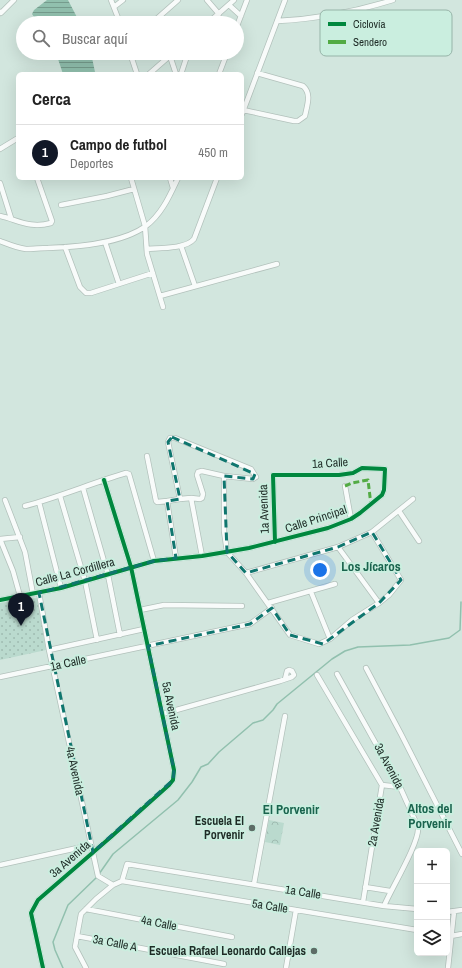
<!DOCTYPE html>
<html lang="es">
<meta charset="utf-8">
<style>
body{margin:0;font-family:"Archivo Narrow",sans-serif;background:#f2f2f2;color:#222}
.controls{position:absolute;right:12px;bottom:12px;display:grid;overflow:hidden;border-radius:6px;box-shadow:0 4px 16px #0002}
.controls button{width:36px;height:36px;display:grid;place-items:center;padding:0;border:0;border-bottom:1px solid #e0e0e0;background:#fff;color:#222;font:20px sans-serif}
.you{position:absolute;left:320px;top:570px;width:14px;height:14px;margin:-10px;border:3px solid #fff;border-radius:50%;background:#1a73e8;box-shadow:0 0 0 6px #1a73e833}
.badge{display:grid;place-items:center;width:26px;height:26px;border-radius:50%;background:#111827;color:#fff;font-size:13px;font-weight:700}
.pin{position:absolute;translate:-50% -33px;filter:drop-shadow(0 1px 2px #0008)}
.pin::after{content:'';position:absolute;top:21px;width:14px;height:12px;background:inherit;clip-path:polygon(0 0,100% 0,50% 100%)}
.list{margin:0;padding:0;list-style:none}
h2{display:flex;justify-content:space-between;align-items:center;height:52px;margin:0;padding:0 16px;font-size:17px}
h2 small{font-size:13px;font-weight:400;color:#767676}
.list li{display:grid;grid-template-columns:26px 1fr auto;gap:12px;align-items:center;box-sizing:border-box;height:56px;padding:0 16px;border-top:1px solid #e0e0e0}
.list b{display:block;font-size:15px;white-space:nowrap}
.list p{margin:0;font-size:13px;white-space:nowrap;color:#767676}
.list em{font-size:13px;font-style:normal;color:#767676}
.icon{flex:none;width:22px;height:22px;fill:none;stroke:currentColor;stroke-width:2;stroke-linecap:round;stroke-linejoin:round}
.map{position:relative;flex:none;width:462px;height:968px;overflow:hidden}
.search{position:absolute;background:#fff;box-shadow:0 4px 16px #0002;left:16px;top:16px;width:228px;height:44px;display:flex;align-items:center;gap:10px;box-sizing:border-box;padding:0 14px;border-radius:22px;color:#767676;font-size:15px}
.panel{position:absolute;background:#fff;box-shadow:0 4px 16px #0002;left:16px;top:72px;width:228px;height:108px;border-radius:6px}
.map>svg:first-child{display:block}
.grass{fill:url(#grass-dots)}
.park{fill:url(#park-crowns)}
.water{fill:url(#water-rules)}
.lines{fill:none;stroke-linecap:round;stroke-linejoin:round}
.stream{stroke:#91c0ae;stroke-width:1.5}
.minor-casing{stroke:#b2c1bb;stroke-width:6}
.minor{stroke:#f8fbfa;stroke-width:4.5}
.quiet{stroke:#52ab44;stroke-width:3;stroke-dasharray:6 3;stroke-linecap:butt}
.cycleway-casing{stroke:#caeedf;stroke-width:6}
.cycleway{stroke:#00873e;stroke-width:4}
.marked{fill:none;stroke:#0f766e;stroke-width:3;stroke-dasharray:8 5;stroke-linejoin:round}
.poi-dot{fill:#5d6c66;stroke:#caeedf;stroke-width:1.5}
.labels{text-anchor:middle;dominant-baseline:central;stroke-width:4;stroke-linejoin:round;paint-order:stroke}
.street-label{font-size:12px;fill:#1e2b26;stroke:#caeedf}
.poi-label{font-size:12px;font-weight:bold;fill:#1e2b26;stroke:#caeedf;text-anchor:end}
.neighbourhood-label{font-size:13px;font-weight:bold;fill:#1a644e;stroke:#caeedf}
.key{fill:#caeedf;stroke:#96b4a8;stroke-width:1}
.key-label{font-size:11px;fill:#1e2b26}
</style>
<div class="map">
<svg width="462" height="968" viewBox="0 0 462 968">
<defs>
<pattern id="grass-dots" width="8" height="8" patternUnits="userSpaceOnUse"><rect width="8" height="8" fill="#badace"/><path d="M2 2h.1M6 6h.1" fill="none" stroke="#9fbbb1" stroke-width="1.8" stroke-linecap="round"/></pattern>
<pattern id="park-crowns" width="20" height="18" patternUnits="userSpaceOnUse"><rect width="20" height="18" fill="#badace"/><path d="M2 6a3 3 0 1 1 6 0M12 15a3 3 0 1 1 6 0" fill="none" stroke="#9fbbb1"/></pattern>
<pattern id="water-rules" width="6" height="5" patternUnits="userSpaceOnUse"><rect width="6" height="5" fill="#91c0ae"/><path d="M0 2.5h6" fill="none" stroke="#769c8d"/></pattern>
</defs>
<rect width="100%" height="100%" fill="#d2e6de"/>
<path class="grass" d="M37 598 46 650 0 660V603Z"/>
<path class="park" d="M269 820 284 823 280 845 265 842Z"/>
<path class="water" d="M47 0H68L80 23H38L32 14 34 10Z
M56 53H91L95 72 94 74H63Z"/>
<g class="lines">
<path class="stream" d="M99 874 113 854 178 800 192 782 201 767 208 764 219 752 253 723 263 720 273 710 277 704 332 659 345 651 358 647 410 645 449 638 460 630 461 602
M63 968 55 950 53 942 68 905 97 877"/>
<g class="minor-casing">
<path id="minor" d="M111 0 120 23
M207 0 219 14
M229 5 241 16
M114 7 123 0
M0 12 1 13 14 0
M277 21C318 19 354 12 393 0
M152 23 178 0
M208 23 234 0
M237 26 247 0
M130 53 137 74
M170 56 176 74
M149 74 173 53
M181 74 188 53
M219 74 227 53
M243 110 294 121H298L305 116C307 105 312 94 303 86L257 73
M242 114 285 0
M0 149 18 138
M131 178 145 226 147 254 163 307
M170 178 173 188
M0 183 11 218
M61 205 107 196 134 189
M0 216C18 220 30 229 51 223L52 221 37 178
M0 241C8 244 17 248 26 249 33 249 41 248 48 248 77 247 121 244 146 226 162 214 170 195 178 178
M105 242 119 284
M181 246 195 286
M65 247 80 287 86 293H91L153 273
M147 249C159 248 186 249 194 239L217 178
M160 296 277 264
M147 456 156 501 157 502 167 501 176 558
M345 486 351 519
M83 488 108 575 120 635
M60 496 85 581 97 640
M180 499 191 498
M5 500 25 552 33 594
M167 501 180 499 168 442 170 438H175L251 469 256 477 253 479 224 476
M39 502 61 588
M25 506C59 497 92 483 126 473L129 474 154 561
M399 511 419 541
M0 539 13 571 20 596
M0 539 20 537
M338 547 379 603
M202 556 191 498 200 499 202 498 203 494 197 475 198 472 202 471 224 476V531L227 552 246 573 290 635 319 644 330 639 352 620 379 603 389 595 401 580 372 532
M246 573 338 547 372 532 413 499
M311 592 330 639
M39 593 49 650 98 876 113 885
M0 600 61 588 154 561 202 556 249 548 328 528 351 519 360 513 382 495 384 490 385 469 362 468 353 473 339 475H273L275 542
M268 603 335 584
M140 610 164 605 242 606
M49 650 144 629
M366 668 401 734 462 854
M337 674 400 787 418 827C420 842 391 889 384 906
M317 675 382 785 363 902
M0 677 250 624 272 608
M162 714 280 681 292 677 294 675 292 671 289 670 287 671 285 679
M382 785 400 787
M0 865 91 845
M122 881 127 864 384 906 417 909
M122 881 417 930
M254 884 285 716
M365 887 390 891
M86 909 232 937
M447 912 462 910
M447 935 451 936 462 934
M77 936 224 964
M43 968 31 913 38 900 112 836 169 785 173 780 174 770 131 567 104 480
M86 968 75 947 81 914 96 899 113 885 122 881
M286 968 296 910
M448 968 454 912"/>
</g>
<use href="#minor" class="minor"/>
<path class="quiet" d="M345 486 352 483 368 480 371 505"/>
<g class="cycleway-casing">
<path id="cycleway" d="M0 600 61 588 154 561 202 556 249 548 328 528 351 519 360 513 382 495 384 490 385 469 362 468 353 473 339 475H273L275 542
M43 968 31 913 38 900 112 836 169 785 173 780 174 770 131 567 104 480"/>
</g>
<use href="#cycleway" class="cycleway"/>
</g>
<path class="marked" d="M172 437 255 474 253 479 224 476 227 552 246 573 338 547 372 532 401 580 379 603 323 644 290 635 272 608 250 624 148 646 174 770 173 780 93 852 39 593 154 561 176 558 167 501 180 499 168 442Z"/>
<g class="poi-dot">
<circle cx="252" cy="828" r="4"/>
<circle cx="314" cy="951" r="4"/>
</g>
<g class="labels">
<g class="street-label">
<text transform="translate(330 463) rotate(-3)">1a Calle</text>
<text transform="translate(264 509) rotate(-92)">1a Avenida</text>
<text transform="translate(316 519) rotate(-18)">Calle Principal</text>
<text transform="translate(75 572) rotate(-15)">Calle La Cordillera</text>
<text transform="translate(68 663) rotate(-12)">1a Calle</text>
<text transform="translate(171 706) rotate(78)">5a Avenida</text>
<text transform="translate(389 766) rotate(62)">3a Avenida</text>
<text transform="translate(75 771) rotate(78)">4a Avenida</text>
<text transform="translate(376 822) rotate(-80)">2a Avenida</text>
<text transform="translate(70 859) rotate(-41)">3a Avenida</text>
<text transform="translate(303 892) rotate(9)">1a Calle</text>
<text transform="translate(270 906) rotate(9)">5a Calle</text>
<text transform="translate(159 923) rotate(11)">4a Calle</text>
<text transform="translate(115 943) rotate(11)">3a Calle A</text>
</g>
<g class="poi-label">
<text x="244" y="821">Escuela El<tspan x="244" dy="14">Porvenir</tspan></text>
<text x="306" y="951">Escuela Rafael Leonardo Callejas</text>
</g>
<g class="neighbourhood-label">
<text x="371" y="566">Los Jícaros</text>
<text x="430" y="808">Altos del<tspan x="430" dy="15">Porvenir</tspan></text>
<text x="291" y="809">El Porvenir</text>
</g>
</g>
<rect x="320" y="10" width="132" height="46" rx="6" class="key"/>
<rect x="328" y="22" width="18" height="4" fill="#00873e"/>
<rect x="328" y="40" width="18" height="4" fill="#52ab44"/>
<g class="key-label">
<text x="353" y="28">Ciclovía</text>
<text x="353" y="46">Sendero</text>
</g>
</svg>
<div class="controls">
<button>+</button>
<button>−</button>
<button><svg class="icon" aria-label="layers" viewBox="0 0 24 24"><path d="M12 4l9 5-9 5-9-5zM3 14l9 5 9-5"/></svg></button>
</div>
<div class="you"></div>
<div class="pin badge" style="left:21px;top:626px">1</div>
<div class="search"><svg class="icon" aria-label="search" viewBox="0 0 24 24"><circle cx="10" cy="10" r="6"/><path d="M15 15l6 6"/></svg>Buscar aquí</div>
<section class="panel">
<h2>Cerca<small></small></h2>
<ul class="list">
<li><span class="badge">1</span><div><b>Campo de futbol</b><p>Deportes</p></div><em>450 m</em></li>
</ul>
</section>
</div>
